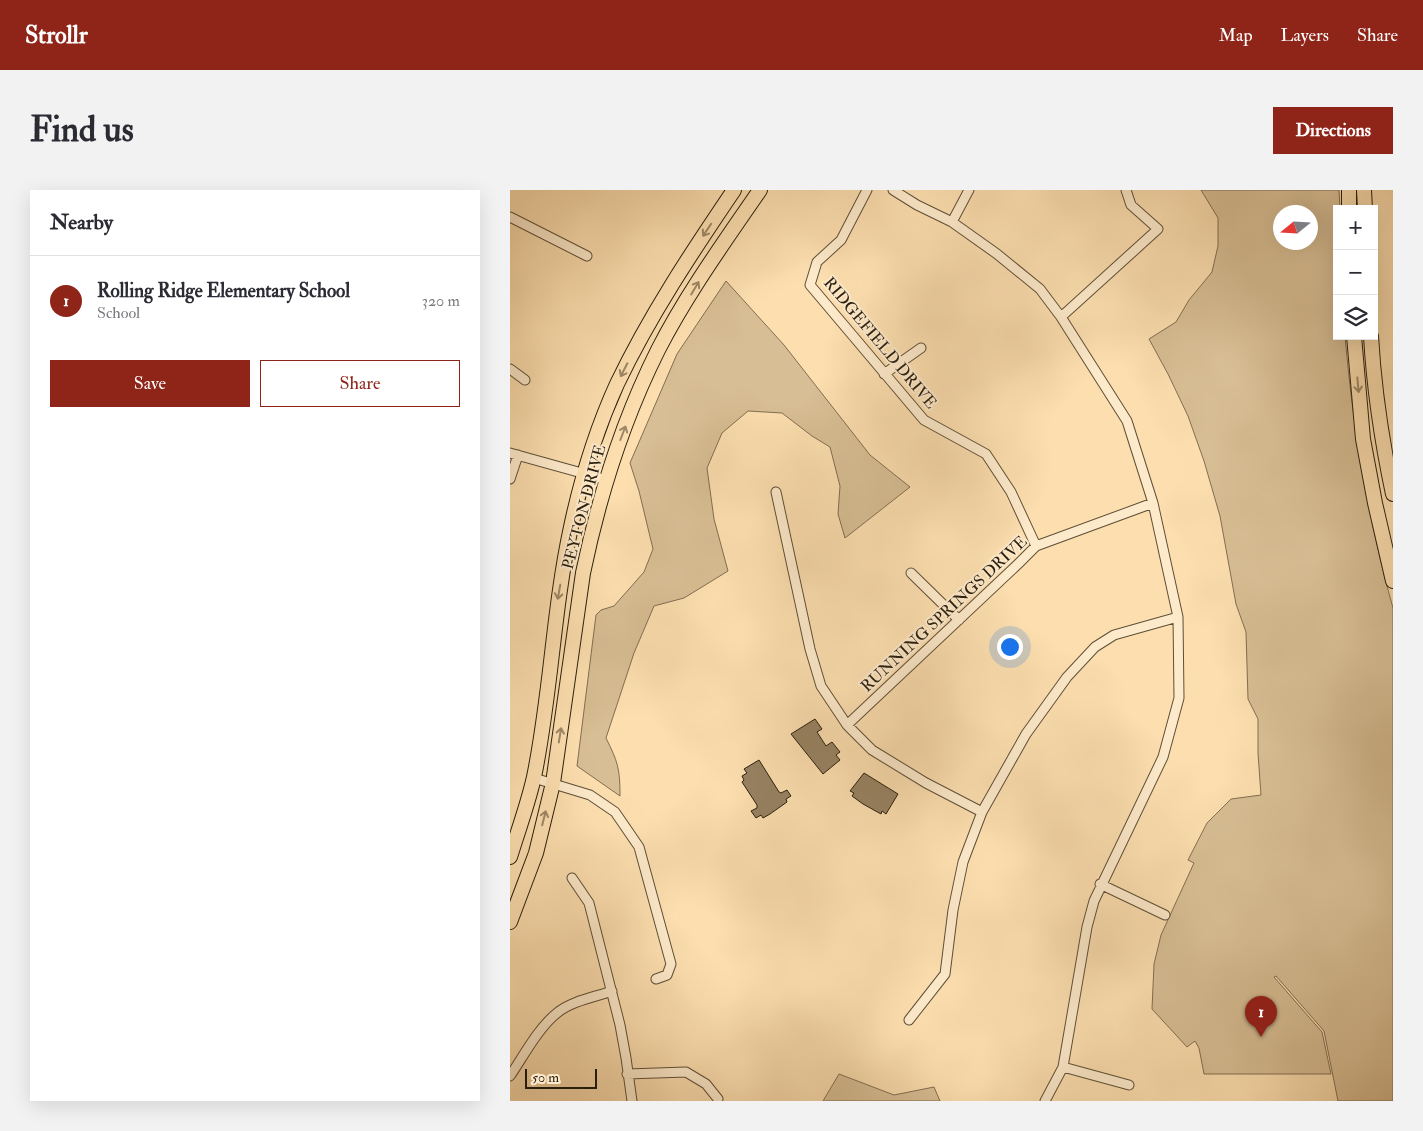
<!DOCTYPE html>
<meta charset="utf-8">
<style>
body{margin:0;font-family:"IM FELL Double Pica",serif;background:#f2f2f3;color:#2b2b33}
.controls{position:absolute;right:15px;top:15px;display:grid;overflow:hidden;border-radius:0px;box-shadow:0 5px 20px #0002}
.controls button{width:45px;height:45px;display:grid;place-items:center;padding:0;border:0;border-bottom:1px solid #e1e1e2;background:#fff;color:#2b2b33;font:25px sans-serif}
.compass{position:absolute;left:763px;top:15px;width:45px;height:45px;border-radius:50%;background:#fff;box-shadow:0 5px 20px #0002;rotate:252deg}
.scale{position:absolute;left:15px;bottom:12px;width:72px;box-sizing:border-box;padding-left:5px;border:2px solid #2a1f0f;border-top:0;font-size:14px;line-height:18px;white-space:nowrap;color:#2a1f0f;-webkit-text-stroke:4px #fdeacb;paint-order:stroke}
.you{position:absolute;left:499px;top:456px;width:18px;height:18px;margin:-12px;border:4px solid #fff;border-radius:50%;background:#1a73e8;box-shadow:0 0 0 8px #1a73e833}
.badge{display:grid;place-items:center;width:32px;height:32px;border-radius:50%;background:#8f2418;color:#fff;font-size:16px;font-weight:700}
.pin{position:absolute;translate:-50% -41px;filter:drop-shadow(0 1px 2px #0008)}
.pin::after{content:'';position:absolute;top:26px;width:18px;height:15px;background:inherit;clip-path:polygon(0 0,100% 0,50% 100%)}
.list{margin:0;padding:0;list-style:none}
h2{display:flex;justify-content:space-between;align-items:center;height:65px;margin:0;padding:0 20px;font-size:21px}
h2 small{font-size:16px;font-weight:400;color:#7c7c81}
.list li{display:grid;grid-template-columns:32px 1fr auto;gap:15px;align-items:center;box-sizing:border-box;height:90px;padding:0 20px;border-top:1px solid #e1e1e2}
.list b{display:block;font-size:19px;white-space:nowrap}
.list p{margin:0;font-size:16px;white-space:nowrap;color:#7c7c81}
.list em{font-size:16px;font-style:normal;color:#7c7c81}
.actions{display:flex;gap:10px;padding:15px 20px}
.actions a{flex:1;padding:11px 0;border:1px solid #8f2418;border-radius:0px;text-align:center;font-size:18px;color:#8f2418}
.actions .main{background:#8f2418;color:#fff}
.icon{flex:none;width:28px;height:28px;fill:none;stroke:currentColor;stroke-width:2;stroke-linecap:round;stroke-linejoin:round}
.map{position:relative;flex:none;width:883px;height:911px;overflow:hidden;border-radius:0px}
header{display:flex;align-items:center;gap:30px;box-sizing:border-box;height:70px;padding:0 25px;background:#8f2418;color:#fff}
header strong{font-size:24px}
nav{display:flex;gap:28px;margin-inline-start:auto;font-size:18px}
.intro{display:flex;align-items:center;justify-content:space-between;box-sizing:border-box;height:120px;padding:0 30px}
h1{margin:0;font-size:35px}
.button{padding:12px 22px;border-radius:0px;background:#8f2418;color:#fff;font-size:18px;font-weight:700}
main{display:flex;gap:30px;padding:0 30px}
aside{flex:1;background:#fff;border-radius:0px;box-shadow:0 5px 20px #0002}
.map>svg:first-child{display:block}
.green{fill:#d8be94;stroke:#816e52;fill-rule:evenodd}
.building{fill:#978262;stroke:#2a1f0f}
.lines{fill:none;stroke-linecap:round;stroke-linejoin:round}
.minor-casing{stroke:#5e4f37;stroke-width:11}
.primary-casing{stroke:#2a1f0f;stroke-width:16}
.minor{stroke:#fdeacb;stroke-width:9}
.primary{stroke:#fcdeaf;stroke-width:14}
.oneway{stroke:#9e8867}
.labels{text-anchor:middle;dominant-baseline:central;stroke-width:4;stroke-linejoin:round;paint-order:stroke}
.street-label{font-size:16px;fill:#2a1f0f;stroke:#fdeacb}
</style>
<header>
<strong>Strollr</strong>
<nav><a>Map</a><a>Layers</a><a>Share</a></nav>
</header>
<div class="intro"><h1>Find us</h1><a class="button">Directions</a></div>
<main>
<aside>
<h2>Nearby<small></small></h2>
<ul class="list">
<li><span class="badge">1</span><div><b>Rolling Ridge Elementary School</b><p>School</p></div><em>320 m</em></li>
</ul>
<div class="actions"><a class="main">Save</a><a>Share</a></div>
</aside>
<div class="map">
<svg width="883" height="911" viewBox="0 0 883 911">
<rect width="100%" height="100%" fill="#fcdeaf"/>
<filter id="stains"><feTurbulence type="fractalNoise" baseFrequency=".004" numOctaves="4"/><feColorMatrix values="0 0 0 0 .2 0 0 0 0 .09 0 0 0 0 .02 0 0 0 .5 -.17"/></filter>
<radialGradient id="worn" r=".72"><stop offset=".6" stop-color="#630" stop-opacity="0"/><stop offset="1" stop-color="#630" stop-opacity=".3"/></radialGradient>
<path class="green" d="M691 0H829L830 19H827V146H835C843 238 858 329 883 418V911H828L814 841 766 786 764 787 812 842 821 884H694L689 858 685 851 677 857 642 819 644 774 651 745 684 673 678 670 697 633 721 609 751 605 748 563V529L738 509 736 442 726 414 710 326 694 271 678 226 658 184 639 149 666 132 679 110 702 82 708 56V28ZM771 22H801V52H771Z
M216 91 274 155 360 265 400 297 335 348 328 324 330 296 320 257 302 246 272 223 238 221 212 243 197 278 204 329 218 381 174 408 144 416 124 463 96 548C108 572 110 579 110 606L67 576 86 425 91 420 104 416 134 382 143 359 129 301 120 273 167 164Z
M329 884 384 905 424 897 430 911H313Z"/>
<path class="building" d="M305 529 312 539 307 542 316 556 322 552 330 562 326 565 330 570 313 584 281 544Z
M249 570 269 602 271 603 277 600 281 606 276 609 277 612 260 624 253 628 251 625 246 628 241 621 247 618V615L232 592 234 590 232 586 237 583 234 579Z
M354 583 388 604 376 624 372 621 371 624 353 614 342 606 344 603 340 601Z"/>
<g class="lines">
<g class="minor-casing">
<path id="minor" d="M357 0 331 50 307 72 300 95 414 230 476 264 501 302 526 356
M383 0 407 15 442 32 487 64 530 99 551 127 617 231 643 313 668 427 669 508 653 567 584 711 577 737 553 877 535 911
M0 27 77 66
M442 32 459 0
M551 127 648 39 621 15 616 0
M0 179 15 190
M374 184 411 158
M0 263 97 290
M0 289 8 265
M266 302 300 459 311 496 337 535 362 560 416 593 472 622
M401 383 449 430
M337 535 508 374 526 356 643 313
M24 588 80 605 105 622 129 657 161 774 157 785 146 789
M62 688 79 713 110 835 116 868 122 911
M590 694 655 725
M399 830 435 784 443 720 453 672 472 622 516 544 557 487 585 457 604 445 668 427
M553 877 619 895
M117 884 176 882 196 894 208 909
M0 886C13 867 28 838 47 823 61 811 85 807 102 801"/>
</g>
<g class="primary-casing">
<path id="primary" d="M839 0V19
M854 0 855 19
M844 146 853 249 865 313 883 391
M861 146C864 199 872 252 883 304
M0 667C8 641 18 614 24 587 41 505 43 420 61 337 71 290 87 238 107 194 140 125 182 62 224 0
M0 732 26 663 43 593 73 383C89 306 113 230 148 160 176 105 215 51 250 0"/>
</g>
<use href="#minor" class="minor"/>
<use href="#primary" class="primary"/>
</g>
<defs><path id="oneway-shaft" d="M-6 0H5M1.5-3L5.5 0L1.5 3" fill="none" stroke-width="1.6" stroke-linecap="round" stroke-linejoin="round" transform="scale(1.25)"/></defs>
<g class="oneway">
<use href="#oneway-shaft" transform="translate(197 40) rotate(124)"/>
<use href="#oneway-shaft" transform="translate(185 98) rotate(-59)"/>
<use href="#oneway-shaft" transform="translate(114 180) rotate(117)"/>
<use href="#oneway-shaft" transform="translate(848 195) rotate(85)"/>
<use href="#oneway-shaft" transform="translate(113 243) rotate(-69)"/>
<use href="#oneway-shaft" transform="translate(49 402) rotate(100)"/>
<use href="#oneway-shaft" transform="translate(50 545) rotate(-81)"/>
<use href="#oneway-shaft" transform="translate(34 628) rotate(-76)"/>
</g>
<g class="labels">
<g class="street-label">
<text transform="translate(370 153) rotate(50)">RIDGEFIELD DRIVE</text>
<text transform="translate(74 317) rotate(-75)">PEYTON DRIVE</text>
<text transform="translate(434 424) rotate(-43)">RUNNING SPRINGS DRIVE</text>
</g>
</g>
<rect width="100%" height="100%" filter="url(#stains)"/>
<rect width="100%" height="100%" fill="url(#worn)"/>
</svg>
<div class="controls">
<button>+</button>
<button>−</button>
<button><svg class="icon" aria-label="layers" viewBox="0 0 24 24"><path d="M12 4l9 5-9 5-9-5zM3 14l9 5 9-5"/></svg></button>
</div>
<svg class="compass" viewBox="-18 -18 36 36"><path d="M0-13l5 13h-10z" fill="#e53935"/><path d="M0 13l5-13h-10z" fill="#7c7c81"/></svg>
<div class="scale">50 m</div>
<div class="you"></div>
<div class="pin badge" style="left:751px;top:847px">1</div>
</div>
</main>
